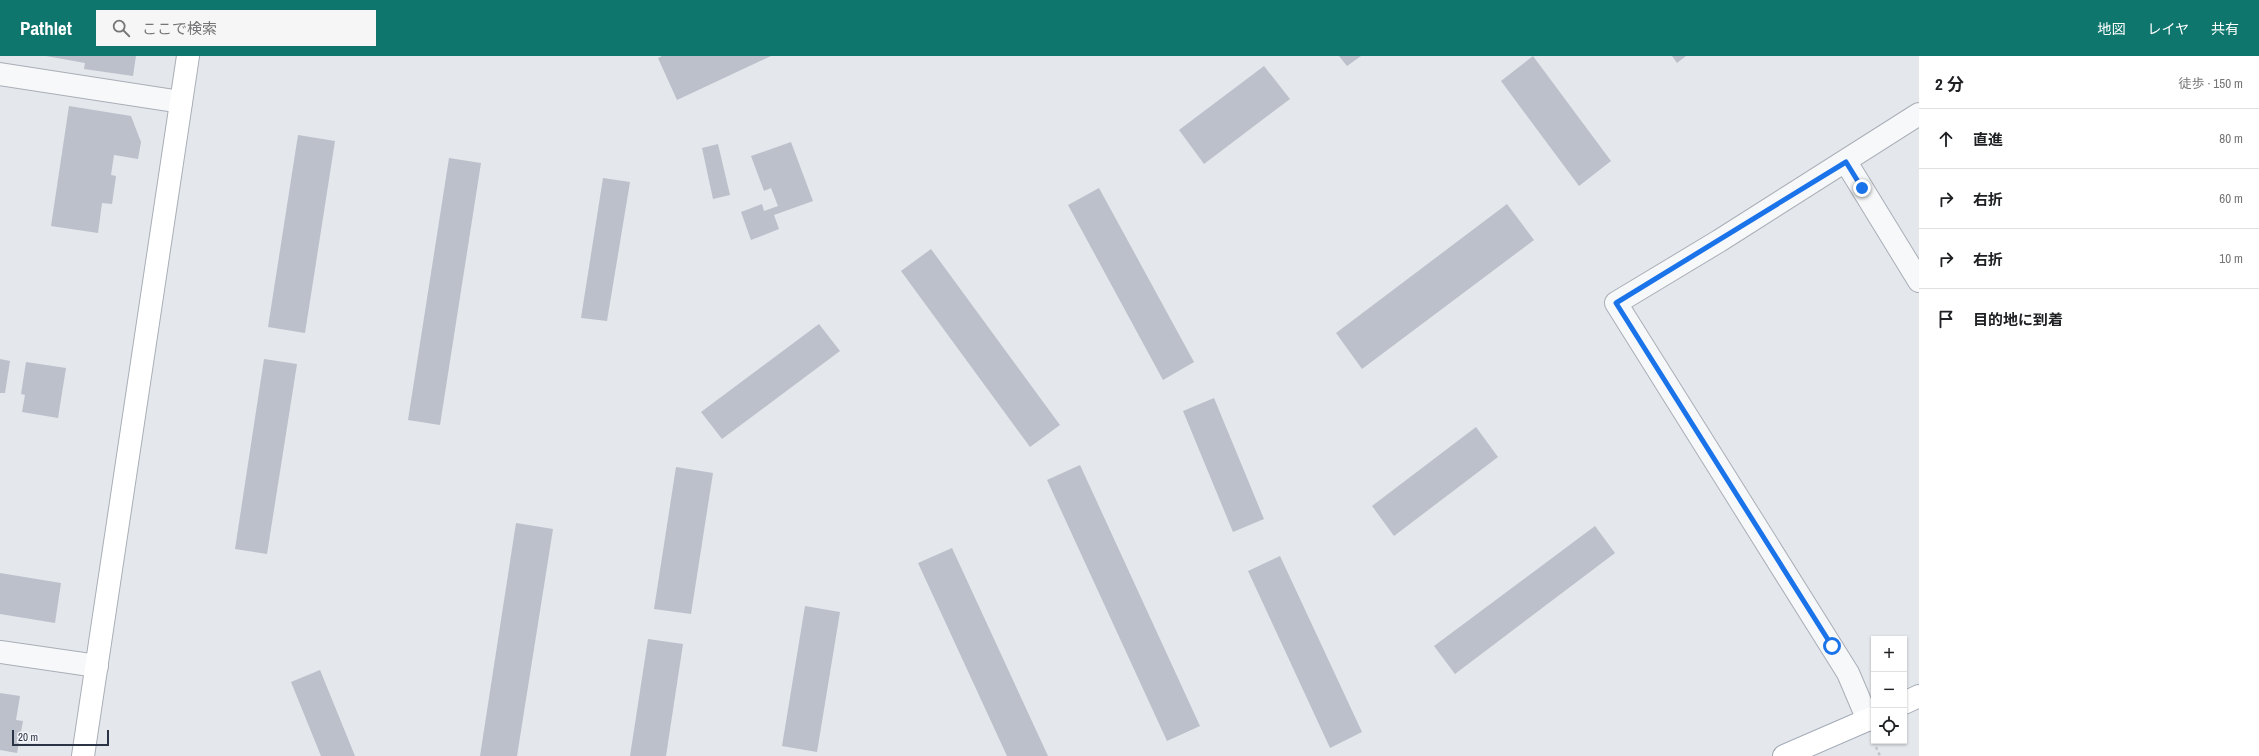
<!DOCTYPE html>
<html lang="ja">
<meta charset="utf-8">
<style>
body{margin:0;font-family:"Archivo Narrow","Noto Sans JP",sans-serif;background:#f6f6f6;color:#202124}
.controls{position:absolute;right:12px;bottom:12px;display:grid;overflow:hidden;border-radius:0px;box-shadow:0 1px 3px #0004}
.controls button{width:36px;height:36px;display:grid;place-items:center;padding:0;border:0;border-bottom:1px solid #e0e0e0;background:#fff;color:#202124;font:20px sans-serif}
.scale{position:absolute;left:12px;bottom:10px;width:97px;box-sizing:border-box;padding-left:4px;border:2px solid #2b3445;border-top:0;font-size:11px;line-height:14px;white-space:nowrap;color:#2b3445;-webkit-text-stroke:3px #f4f6f9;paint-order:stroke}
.stop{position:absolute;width:12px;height:12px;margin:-9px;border:3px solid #1a73e8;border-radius:50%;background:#fff}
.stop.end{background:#1a73e8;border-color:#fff;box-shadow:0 1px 4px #0008}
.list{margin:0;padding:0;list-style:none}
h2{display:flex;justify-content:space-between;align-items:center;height:52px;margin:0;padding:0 16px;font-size:17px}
h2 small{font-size:13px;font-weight:400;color:#757577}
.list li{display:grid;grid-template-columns:26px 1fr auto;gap:12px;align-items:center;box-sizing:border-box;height:60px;padding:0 16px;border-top:1px solid #e0e0e0}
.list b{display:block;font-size:15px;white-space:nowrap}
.list em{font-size:13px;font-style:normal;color:#757577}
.icon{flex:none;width:22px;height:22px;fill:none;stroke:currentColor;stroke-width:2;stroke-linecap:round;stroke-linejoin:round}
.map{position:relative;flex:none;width:1919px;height:700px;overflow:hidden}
header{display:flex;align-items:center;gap:24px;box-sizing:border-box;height:56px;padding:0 20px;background:#0f766e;color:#fff}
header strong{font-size:19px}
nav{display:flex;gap:22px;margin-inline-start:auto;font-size:14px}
.search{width:280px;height:36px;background:#f6f6f6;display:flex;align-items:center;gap:10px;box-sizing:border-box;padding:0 14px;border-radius:0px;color:#757577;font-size:15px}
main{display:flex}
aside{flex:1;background:#fff}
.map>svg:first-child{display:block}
.building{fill:#bbc0ca}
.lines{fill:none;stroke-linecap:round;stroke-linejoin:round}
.street-casing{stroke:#a9aeb7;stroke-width:24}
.secondary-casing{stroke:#a9aeb7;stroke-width:24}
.primary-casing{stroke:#a3abb8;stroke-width:24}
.path{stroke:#c2c5cb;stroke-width:2.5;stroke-dasharray:3 3;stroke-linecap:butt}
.street{stroke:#f7f8fa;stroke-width:22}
.secondary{stroke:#fff;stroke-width:22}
.primary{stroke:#fff;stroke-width:22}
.route{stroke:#1a73e8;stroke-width:5}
</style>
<header>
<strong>Pathlet</strong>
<div class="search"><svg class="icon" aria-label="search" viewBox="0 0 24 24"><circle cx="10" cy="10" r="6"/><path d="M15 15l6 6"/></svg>ここで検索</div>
<nav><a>地図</a><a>レイヤ</a><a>共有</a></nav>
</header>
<main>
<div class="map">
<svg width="1919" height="700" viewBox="0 0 1919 700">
<rect width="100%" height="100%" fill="#e4e7ec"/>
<path class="building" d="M46 0H136L133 20 84 13 85 7Z
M662 0H771L677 44 658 2Z
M1339 0H1361L1347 10Z
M1533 0 1611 105 1579 130 1501 25Z
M1672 0H1686L1677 7Z
M1264 10 1290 43 1204 108 1179 74Z
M69 50 131 60 141 86 138 103 114 99 111 119 116 120 112 148 102 147 98 177 51 170Z
M298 79 335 85 305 277 268 271Z
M791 86 813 145 774 159 779 173 751 184 741 156 762 148 764 155 778 150 771 132 764 135 751 100Z
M718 88 730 139 713 143 702 92Z
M449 102 481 107 440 369 408 364Z
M603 122 630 126 607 265 581 262Z
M1099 132 1194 306 1163 324 1068 149Z
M1507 148 1534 184 1362 313 1336 277Z
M931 193 1060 369 1030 391 901 215Z
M819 268 840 295 722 383 701 356Z
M0 303 10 305 5 337H0Z
M264 303 297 308 267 498 235 493Z
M26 306 66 312 58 362 22 356 25 339 21 338Z
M1214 342 1264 463 1233 476 1183 355Z
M1476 371 1498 401 1394 480 1372 450Z
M1080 409 1200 670 1167 685 1047 424Z
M676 411 713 417 691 558 654 553Z
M516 467 553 473 517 700H480Z
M1595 470 1615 497 1455 618 1434 590Z
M952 492 1048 700H1007L918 507Z
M1280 500 1362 676 1330 692 1248 515Z
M0 517 61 527 55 567 0 558Z
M805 550 840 556 817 696 782 690Z
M648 583 683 588 666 700H630Z
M320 614 355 700H321L291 626Z
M0 637 20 640 16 664 23 665 17 697 0 694Z"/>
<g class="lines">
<g class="street-casing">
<path id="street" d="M0 18 181 46
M1846 106 1919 225
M0 596 97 610
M1868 664 1848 617 1616 247 1719 185 1919 58"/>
</g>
<g class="secondary-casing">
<path id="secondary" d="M83 700 188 0"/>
</g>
<g class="primary-casing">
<path id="primary" d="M1904 647 1919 640
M1784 700 1874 661"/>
</g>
<path class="path" d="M1876 691 1880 700"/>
<use href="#street" class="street"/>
<use href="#secondary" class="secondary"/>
<use href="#primary" class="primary"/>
</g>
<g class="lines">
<path class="route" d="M1832 590 1616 247 1846 106 1862 132"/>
</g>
</svg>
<div class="controls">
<button>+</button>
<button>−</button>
<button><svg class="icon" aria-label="locate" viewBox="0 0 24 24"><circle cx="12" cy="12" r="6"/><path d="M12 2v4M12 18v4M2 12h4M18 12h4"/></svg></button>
</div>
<div class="scale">20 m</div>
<div class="stop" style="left:1832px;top:590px"></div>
<div class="stop end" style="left:1862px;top:132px"></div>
</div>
<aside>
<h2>2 分<small>徒歩 · 150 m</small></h2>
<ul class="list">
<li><svg class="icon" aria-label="ahead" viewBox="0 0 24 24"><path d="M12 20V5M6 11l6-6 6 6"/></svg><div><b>直進</b></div><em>80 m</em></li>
<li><svg class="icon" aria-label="right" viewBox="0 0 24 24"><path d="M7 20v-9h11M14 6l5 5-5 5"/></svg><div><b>右折</b></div><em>60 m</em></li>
<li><svg class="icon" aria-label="right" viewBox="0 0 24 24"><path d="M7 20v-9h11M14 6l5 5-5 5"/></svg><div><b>右折</b></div><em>10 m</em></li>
<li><svg class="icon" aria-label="arrive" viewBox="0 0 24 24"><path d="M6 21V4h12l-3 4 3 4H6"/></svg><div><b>目的地に到着</b></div></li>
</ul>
</aside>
</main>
